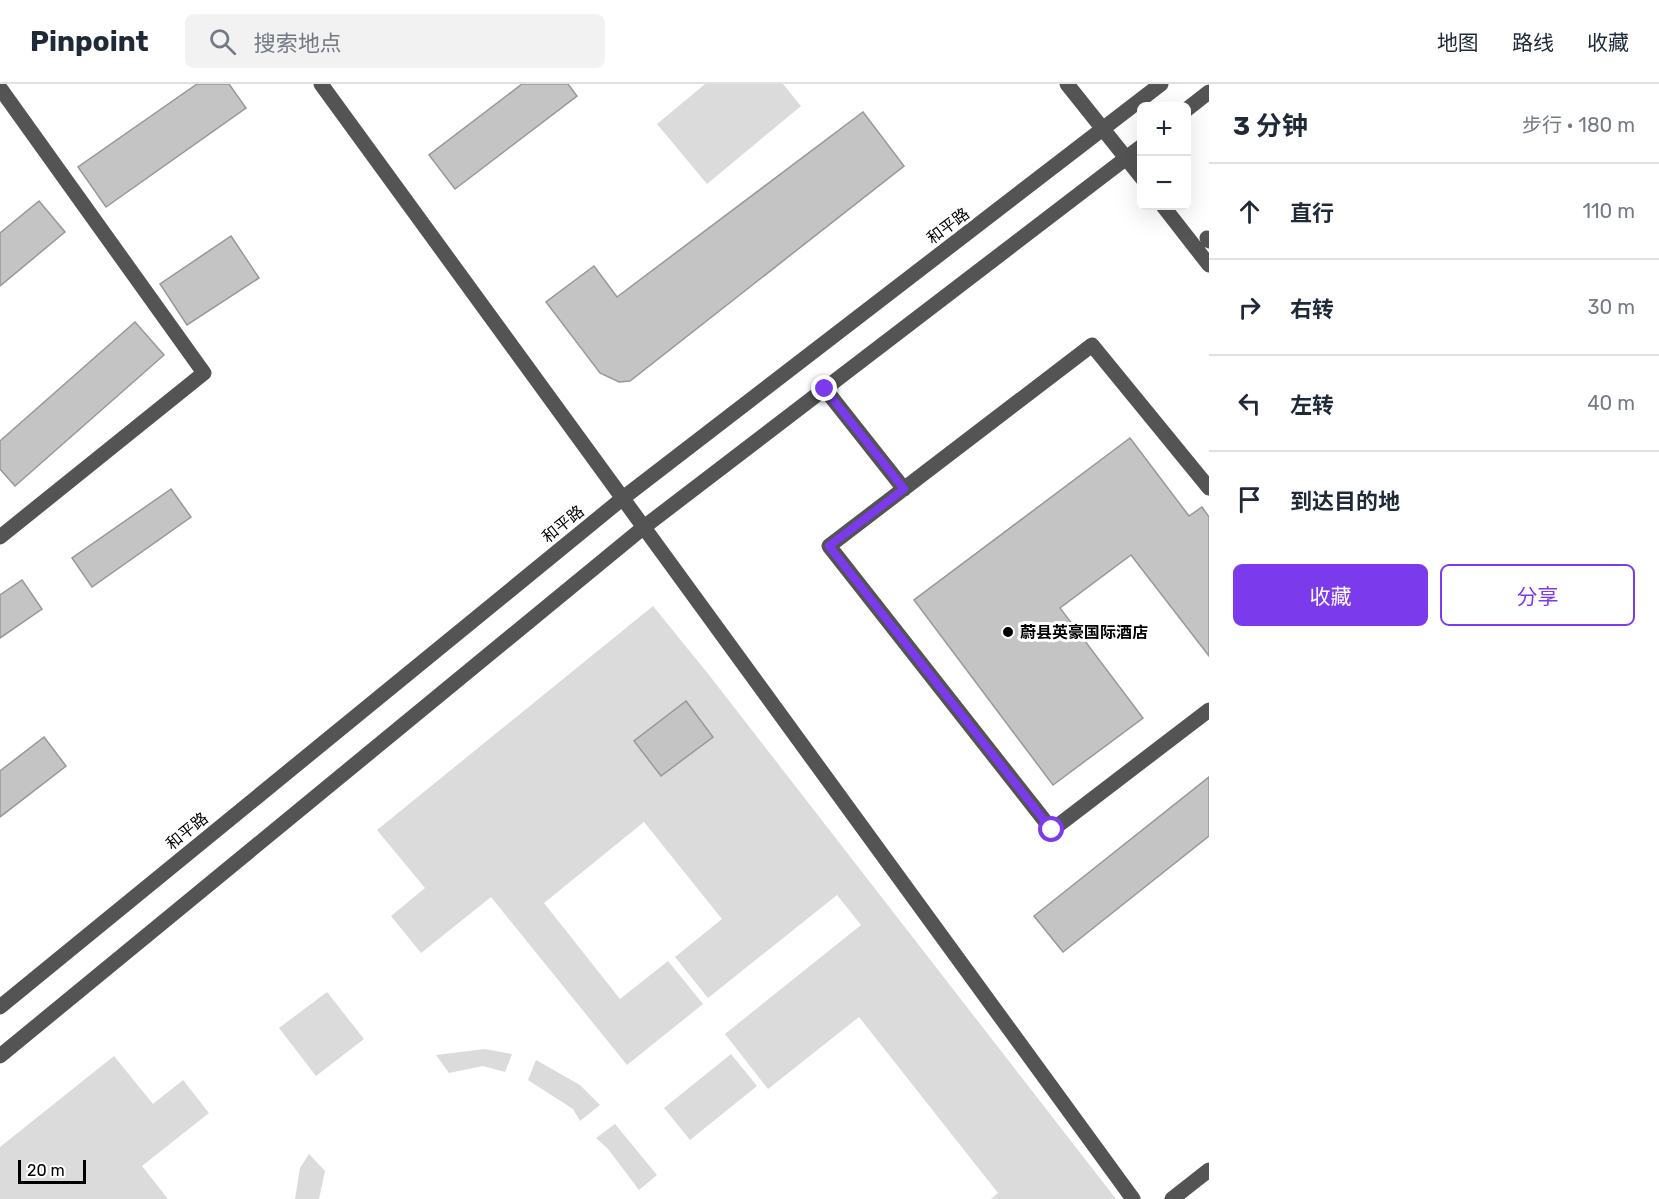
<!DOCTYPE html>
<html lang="zh">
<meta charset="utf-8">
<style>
body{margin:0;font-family:Rubik,"Noto Sans SC",sans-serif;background:#f2f2f3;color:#1f2937}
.controls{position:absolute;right:18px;top:18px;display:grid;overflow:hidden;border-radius:9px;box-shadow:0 6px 24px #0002}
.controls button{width:54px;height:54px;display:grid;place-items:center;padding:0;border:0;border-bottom:2px solid #e0e1e3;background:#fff;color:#1f2937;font:30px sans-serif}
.scale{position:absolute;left:18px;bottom:15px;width:68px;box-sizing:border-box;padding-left:6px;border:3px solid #000;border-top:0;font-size:16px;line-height:21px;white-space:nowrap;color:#000;-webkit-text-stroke:4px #fff;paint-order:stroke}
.stop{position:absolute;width:18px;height:18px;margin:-14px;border:4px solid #7c3aed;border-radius:50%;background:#fff}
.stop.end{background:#7c3aed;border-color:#fff;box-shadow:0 2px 6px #0008}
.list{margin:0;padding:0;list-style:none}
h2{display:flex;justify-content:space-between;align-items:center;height:78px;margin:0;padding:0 24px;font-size:26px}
h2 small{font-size:20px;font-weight:400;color:#747a83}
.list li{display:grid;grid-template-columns:39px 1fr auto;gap:18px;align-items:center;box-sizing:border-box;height:96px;padding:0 24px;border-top:2px solid #e0e1e3}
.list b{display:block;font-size:22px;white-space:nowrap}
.list em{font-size:20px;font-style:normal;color:#747a83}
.actions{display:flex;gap:12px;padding:18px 24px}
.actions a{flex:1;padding:14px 0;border:2px solid #7c3aed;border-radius:9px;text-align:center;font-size:21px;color:#7c3aed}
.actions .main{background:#7c3aed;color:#fff}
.icon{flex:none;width:33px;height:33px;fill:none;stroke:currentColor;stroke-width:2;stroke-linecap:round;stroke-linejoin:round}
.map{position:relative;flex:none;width:1209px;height:1115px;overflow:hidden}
header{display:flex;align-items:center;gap:36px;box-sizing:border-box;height:84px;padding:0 30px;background:#fff;border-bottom:2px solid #e0e1e3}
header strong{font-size:28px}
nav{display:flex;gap:33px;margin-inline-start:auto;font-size:21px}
.search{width:420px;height:54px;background:#f2f2f3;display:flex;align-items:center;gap:15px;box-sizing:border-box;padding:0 21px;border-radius:9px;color:#747a83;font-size:22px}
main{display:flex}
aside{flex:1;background:#fff}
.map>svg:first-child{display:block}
.green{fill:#dbdbdb}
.building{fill:#c4c4c4;stroke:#989898;stroke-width:1.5}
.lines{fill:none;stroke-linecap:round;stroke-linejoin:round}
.minor{stroke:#545454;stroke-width:15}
.route{stroke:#7c3aed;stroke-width:8}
.poi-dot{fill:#000;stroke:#fff;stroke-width:2}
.labels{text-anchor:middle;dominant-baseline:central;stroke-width:6;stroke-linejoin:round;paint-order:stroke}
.street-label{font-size:16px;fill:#000;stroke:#fff}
.poi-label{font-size:16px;font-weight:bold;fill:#000;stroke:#fff;text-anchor:start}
</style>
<header>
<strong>Pinpoint</strong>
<div class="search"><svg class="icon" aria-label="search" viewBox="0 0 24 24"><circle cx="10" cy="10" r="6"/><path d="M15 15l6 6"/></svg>搜索地点</div>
<nav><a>地图</a><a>路线</a><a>收藏</a></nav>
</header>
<main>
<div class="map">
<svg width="1209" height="1115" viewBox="0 0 1209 1115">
<rect width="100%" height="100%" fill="#fff"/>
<path class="green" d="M705 0H783L801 22 707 100 657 40Z
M653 522 709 591 1116 1115H991L998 1109 859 933 768 1005 725 950 861 841 837 811 708 914 675 873 722 835 644 738 544 819 620 915 668 877 703 920 627 981 491 813 421 869 391 832 425 804 377 746Z
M327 908 364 955 316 992 279 944Z
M485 965 512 970 505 988 483 982 449 989 436 971Z
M731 970 757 1002 690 1056 664 1024Z
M114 972 153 1020 183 996 209 1029 142 1082 168 1115H0V1063Z
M536 976 580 1001 600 1021 580 1037 573 1025 528 996Z
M615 1040 657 1091 639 1106 608 1065 596 1054Z
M309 1070 325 1087 319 1115H295L300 1084Z"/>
<path class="building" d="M197 0H229L246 24 106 123 78 83Z
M522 0H568L577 12 455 105 429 71Z
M863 28 904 82 630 297 619 298 600 289 546 218 594 182 617 213Z
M39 117 65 148 0 202V149Z
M231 152 259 194 187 241 160 200Z
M135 238 164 271 15 402 0 385V357Z
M1130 354 1189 432 1202 423 1209 433V572L1131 471 1060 524 1143 634 1053 701 914 516Z
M171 405 191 433 92 503 72 474Z
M22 496 42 525 0 554V511Z
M686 617 713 653 661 692 634 657Z
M44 653 66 682 0 733V687Z
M1209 693V752L1063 868 1034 832Z"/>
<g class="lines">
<path class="minor" d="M321 0 1133 1115
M1067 0 1142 94
M0 4 204 289 0 453
M1186 26 1209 8
M1163 122 1209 181
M1207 154 1209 157
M825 305 904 405
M1209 404 1092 261 829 462 1052 746 1209 626
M0 923 623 414 1161 0
M0 972 644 443 1142 62
M1172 1115 1209 1086"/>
</g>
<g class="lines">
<path class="route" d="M825 305 904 405 829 462 1052 746"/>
</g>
<circle class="poi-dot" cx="1008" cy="548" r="6"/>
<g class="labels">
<g class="street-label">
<text transform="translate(948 142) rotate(-37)">和平路</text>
<text transform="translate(563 440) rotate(-39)">和平路</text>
<text transform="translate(187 747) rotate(-39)">和平路</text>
</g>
<g class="poi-label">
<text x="1020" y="548">蔚县英豪国际酒店</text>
</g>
</g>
</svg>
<div class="controls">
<button>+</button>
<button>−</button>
</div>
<div class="scale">20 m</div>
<div class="stop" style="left:1052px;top:746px"></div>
<div class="stop end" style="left:825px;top:305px"></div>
</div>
<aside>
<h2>3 分钟<small>步行 · 180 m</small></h2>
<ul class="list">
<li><svg class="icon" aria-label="ahead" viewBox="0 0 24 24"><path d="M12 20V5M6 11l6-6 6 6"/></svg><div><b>直行</b></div><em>110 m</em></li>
<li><svg class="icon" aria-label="right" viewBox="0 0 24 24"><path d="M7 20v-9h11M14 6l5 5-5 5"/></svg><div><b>右转</b></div><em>30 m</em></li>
<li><svg class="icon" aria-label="left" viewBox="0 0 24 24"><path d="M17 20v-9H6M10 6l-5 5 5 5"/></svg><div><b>左转</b></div><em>40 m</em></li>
<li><svg class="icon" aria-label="arrive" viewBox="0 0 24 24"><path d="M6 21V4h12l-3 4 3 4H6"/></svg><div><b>到达目的地</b></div></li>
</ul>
<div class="actions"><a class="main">收藏</a><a>分享</a></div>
</aside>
</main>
